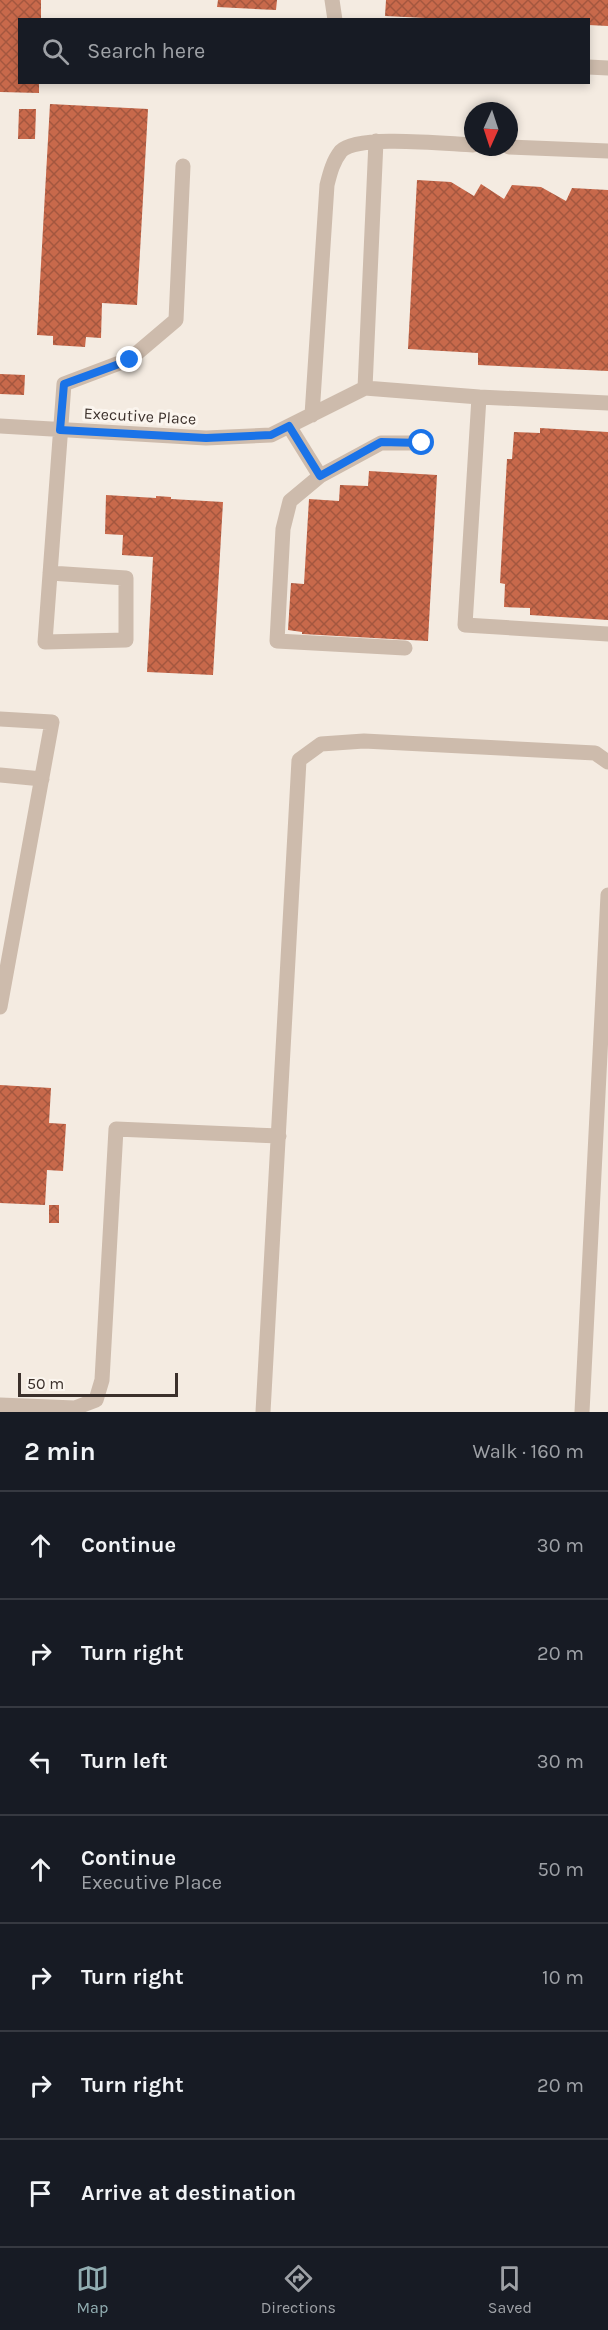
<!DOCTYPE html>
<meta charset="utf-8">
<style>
body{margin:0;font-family:Karla,sans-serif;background:#20242c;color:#f1f3f6}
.compass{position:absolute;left:464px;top:102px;width:54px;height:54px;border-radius:50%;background:#171b24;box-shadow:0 3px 9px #0003;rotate:183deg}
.scale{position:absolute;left:18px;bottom:15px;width:160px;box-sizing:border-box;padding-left:6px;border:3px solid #3b302b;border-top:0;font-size:16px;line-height:21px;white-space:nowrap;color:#3b302b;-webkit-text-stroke:4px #fbf5ee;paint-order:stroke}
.stop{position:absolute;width:18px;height:18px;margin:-14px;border:4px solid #1a73e8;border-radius:50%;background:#fff}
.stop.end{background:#1a73e8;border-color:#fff;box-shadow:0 2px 6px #0008}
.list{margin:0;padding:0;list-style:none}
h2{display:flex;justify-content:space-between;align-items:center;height:78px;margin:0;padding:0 24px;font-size:26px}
h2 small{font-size:20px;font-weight:400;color:#9ea1a6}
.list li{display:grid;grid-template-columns:39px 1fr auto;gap:18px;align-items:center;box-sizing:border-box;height:108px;padding:0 24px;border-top:2px solid #363941}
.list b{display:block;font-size:22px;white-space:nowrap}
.list p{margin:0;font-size:20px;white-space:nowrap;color:#9ea1a6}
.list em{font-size:20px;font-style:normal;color:#9ea1a6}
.icon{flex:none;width:33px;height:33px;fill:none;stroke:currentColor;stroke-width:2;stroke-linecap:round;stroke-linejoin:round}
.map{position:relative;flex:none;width:608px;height:1412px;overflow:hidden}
.search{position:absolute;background:#171b24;box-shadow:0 3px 9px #0003;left:18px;right:18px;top:18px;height:66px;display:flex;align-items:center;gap:15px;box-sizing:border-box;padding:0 21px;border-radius:0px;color:#9ea1a6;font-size:22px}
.sheet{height:834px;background:#171b24}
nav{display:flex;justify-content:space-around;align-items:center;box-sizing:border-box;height:84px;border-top:2px solid #363941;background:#171b24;font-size:16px;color:#9ea1a6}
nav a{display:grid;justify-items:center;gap:3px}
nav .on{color:#92aeb2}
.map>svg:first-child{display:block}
.building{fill:url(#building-cross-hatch)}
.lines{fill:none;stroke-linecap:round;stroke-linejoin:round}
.minor{stroke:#cdbbac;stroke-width:15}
.route{stroke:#1a73e8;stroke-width:8}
.labels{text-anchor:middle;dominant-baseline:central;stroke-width:6;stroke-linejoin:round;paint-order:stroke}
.street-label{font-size:16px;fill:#3b302b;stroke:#fbf5ee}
</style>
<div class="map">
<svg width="608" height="1412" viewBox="0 0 608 1412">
<defs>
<pattern id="building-cross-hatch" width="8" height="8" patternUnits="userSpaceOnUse" patternTransform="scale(1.5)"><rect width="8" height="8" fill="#c8694b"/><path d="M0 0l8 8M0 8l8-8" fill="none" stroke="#a4573f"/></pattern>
</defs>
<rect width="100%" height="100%" fill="#f4ebe1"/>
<path class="building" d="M0 0H41V20H20V82H39V93L0 92Z
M218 0H277L276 10 217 7Z
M386 0H608V26L588 25V20H465L385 16Z
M50 104 148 109 137 305 102 303 101 338 86 337 85 347 53 345V336L37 335Z
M19 109H36L35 139H18Z
M417 180 451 182 474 196 481 184 504 199 512 185 541 187 566 201 572 188 608 190V371L478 365V353L408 349Z
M0 374 25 375 24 395 0 394Z
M540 428 608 432V620L530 615V608L504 607 505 584 500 583 507 459H512L514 432 540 433Z
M369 471 437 475 428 641 302 634V632L288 630 291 583 304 584 309 499 339 501 340 485 368 486Z
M106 495 156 498V496L171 497V499L223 502 213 675 147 672 153 557 122 555 123 535 105 534Z
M0 1085 51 1088 49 1123 66 1124 63 1171 47 1170 45 1205 0 1203Z
M49 1205H59V1223H49Z"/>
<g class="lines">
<path class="minor" d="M332 0 335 20
M588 67 608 68
M509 147 608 151
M365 388 376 141
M479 397 608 403
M312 415 327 185C330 173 333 161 341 151 358 134 447 144 473 145
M0 426 206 438 271 435 365 388 479 397 465 625 608 634
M289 426 320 476 381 443H422
M320 476 290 501 283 529 277 641 405 648
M50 573 126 578V640L45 642 64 384 130 359 176 320 183 166
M0 719 52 722 0 1007
M0 775 42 779
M0 1405 75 1408 96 1400 102 1380 116 1129 279 1136
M263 1412 299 760 321 744 364 741 595 753 608 762
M582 1412 608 895"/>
</g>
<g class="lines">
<path class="route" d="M130 360 64 384 60 430 206 438 271 435 289 426 320 476 381 442 422 443"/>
</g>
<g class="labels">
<g class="street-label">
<text transform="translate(140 416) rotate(3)">Executive Place</text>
</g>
</g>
</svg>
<svg class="compass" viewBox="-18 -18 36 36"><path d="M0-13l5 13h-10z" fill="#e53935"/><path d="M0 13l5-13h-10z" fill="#9ea1a6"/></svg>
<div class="scale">50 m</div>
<div class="stop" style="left:422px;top:443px"></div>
<div class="stop end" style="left:130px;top:360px"></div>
<div class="search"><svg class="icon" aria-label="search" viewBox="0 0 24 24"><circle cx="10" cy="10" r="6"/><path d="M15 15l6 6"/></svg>Search here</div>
</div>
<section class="sheet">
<h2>2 min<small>Walk · 160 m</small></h2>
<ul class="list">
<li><svg class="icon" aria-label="ahead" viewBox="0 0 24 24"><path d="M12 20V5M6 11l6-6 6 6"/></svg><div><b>Continue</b></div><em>30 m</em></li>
<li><svg class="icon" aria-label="right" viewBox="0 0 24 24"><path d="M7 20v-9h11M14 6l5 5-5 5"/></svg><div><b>Turn right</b></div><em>20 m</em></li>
<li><svg class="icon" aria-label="left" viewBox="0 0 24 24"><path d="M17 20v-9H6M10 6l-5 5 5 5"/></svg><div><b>Turn left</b></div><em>30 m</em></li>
<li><svg class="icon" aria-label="ahead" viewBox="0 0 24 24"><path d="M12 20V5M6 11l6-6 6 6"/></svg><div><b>Continue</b><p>Executive Place</p></div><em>50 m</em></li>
<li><svg class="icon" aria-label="right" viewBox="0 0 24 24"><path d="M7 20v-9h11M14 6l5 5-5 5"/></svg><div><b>Turn right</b></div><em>10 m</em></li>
<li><svg class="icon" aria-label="right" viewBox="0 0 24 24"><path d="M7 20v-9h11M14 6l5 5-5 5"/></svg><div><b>Turn right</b></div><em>20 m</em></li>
<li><svg class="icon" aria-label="arrive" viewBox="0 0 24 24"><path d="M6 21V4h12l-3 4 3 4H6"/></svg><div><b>Arrive at destination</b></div></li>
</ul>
</section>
<nav>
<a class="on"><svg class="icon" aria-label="map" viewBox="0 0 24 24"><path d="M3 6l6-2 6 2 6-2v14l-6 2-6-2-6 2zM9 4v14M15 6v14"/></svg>Map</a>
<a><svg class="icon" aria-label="directions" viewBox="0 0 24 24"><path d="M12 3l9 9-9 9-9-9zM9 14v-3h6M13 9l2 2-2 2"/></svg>Directions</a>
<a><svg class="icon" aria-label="saved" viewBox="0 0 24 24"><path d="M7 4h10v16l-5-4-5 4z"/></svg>Saved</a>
</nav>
